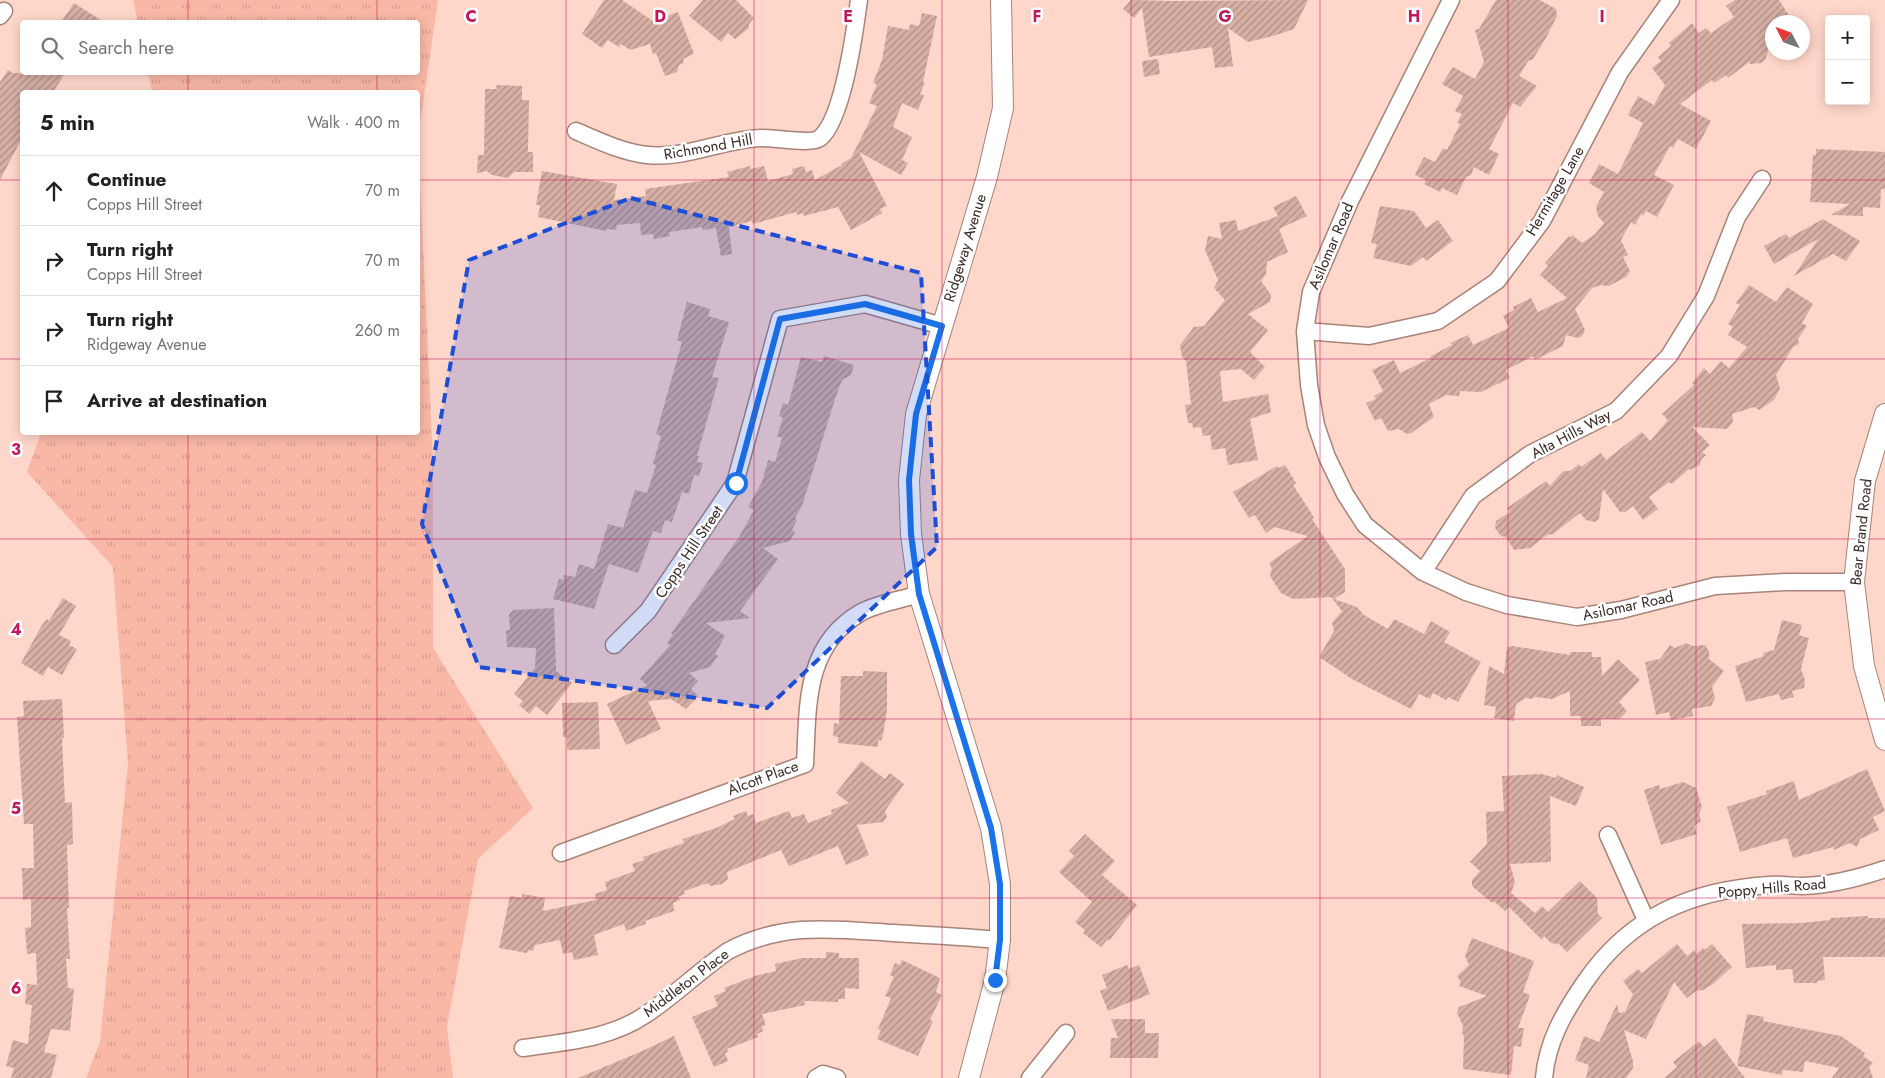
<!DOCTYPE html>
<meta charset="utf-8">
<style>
body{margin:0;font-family:Jost,sans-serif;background:#f6f6f6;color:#202124}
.controls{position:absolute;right:15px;top:15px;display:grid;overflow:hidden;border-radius:5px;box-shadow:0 2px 12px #0003}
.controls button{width:45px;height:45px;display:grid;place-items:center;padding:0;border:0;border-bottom:1px solid #e0e0e0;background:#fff;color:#202124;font:25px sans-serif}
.compass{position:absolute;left:1765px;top:15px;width:45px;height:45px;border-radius:50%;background:#fff;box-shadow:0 2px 12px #0003;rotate:311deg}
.stop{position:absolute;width:15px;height:15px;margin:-11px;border:4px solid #1a73e8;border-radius:50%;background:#fff}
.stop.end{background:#1a73e8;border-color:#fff;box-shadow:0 1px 5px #0008}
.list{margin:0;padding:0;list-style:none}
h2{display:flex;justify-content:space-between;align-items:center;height:65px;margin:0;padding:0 20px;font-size:21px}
h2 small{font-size:16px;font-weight:400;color:#757577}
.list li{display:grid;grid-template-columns:32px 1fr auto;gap:15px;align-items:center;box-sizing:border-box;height:70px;padding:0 20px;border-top:1px solid #e0e0e0}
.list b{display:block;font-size:19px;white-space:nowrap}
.list p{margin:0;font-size:16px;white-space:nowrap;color:#757577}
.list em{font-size:16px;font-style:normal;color:#757577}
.icon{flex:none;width:28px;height:28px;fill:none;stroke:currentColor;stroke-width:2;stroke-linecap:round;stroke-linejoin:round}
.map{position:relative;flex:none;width:1885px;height:1078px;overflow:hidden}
.search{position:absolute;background:#fff;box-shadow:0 2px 12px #0003;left:20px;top:20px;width:400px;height:55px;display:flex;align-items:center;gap:12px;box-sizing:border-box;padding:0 18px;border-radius:5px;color:#757577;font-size:19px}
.panel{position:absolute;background:#fff;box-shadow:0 2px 12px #0003;left:20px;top:90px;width:400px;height:345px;border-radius:5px}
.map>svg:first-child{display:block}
.grass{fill:url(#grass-tufts)}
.building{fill:url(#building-hatch)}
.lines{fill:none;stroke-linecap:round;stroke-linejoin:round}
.minor-casing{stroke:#a88378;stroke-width:19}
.tertiary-casing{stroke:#a88378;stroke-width:22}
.minor{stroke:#fff;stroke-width:16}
.tertiary{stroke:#fff;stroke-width:20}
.route{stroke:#1a73e8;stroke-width:6}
.marked{fill:#1d4ed8;fill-opacity:0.2;stroke:#1d4ed8;stroke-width:4;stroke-dasharray:10 6;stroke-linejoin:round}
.grid{fill:none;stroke:#c2185b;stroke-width:1;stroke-opacity:0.55}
.labels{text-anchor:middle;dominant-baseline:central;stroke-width:5;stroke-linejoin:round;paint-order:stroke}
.street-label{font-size:15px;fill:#392925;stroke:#fff}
.grid-label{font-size:16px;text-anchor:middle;font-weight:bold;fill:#c2185b;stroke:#fff;stroke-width:5;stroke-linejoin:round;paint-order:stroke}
</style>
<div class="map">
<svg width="1885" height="1078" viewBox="0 0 1885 1078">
<defs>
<pattern id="grass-tufts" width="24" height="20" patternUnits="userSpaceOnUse" patternTransform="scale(1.25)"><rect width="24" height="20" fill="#f9b8a6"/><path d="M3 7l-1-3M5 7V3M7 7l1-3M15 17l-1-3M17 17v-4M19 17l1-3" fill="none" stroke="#d69e8f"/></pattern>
<pattern id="building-hatch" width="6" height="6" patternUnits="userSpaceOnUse" patternTransform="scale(1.25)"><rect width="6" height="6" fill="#d7afa4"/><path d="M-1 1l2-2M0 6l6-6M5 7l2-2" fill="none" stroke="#af8e85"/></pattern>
</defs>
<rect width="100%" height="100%" fill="#ffd6ca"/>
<path class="grass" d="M133 0H438L418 137 433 460V648L533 808 478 859 447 1027 453 1078H86L100 1042 128 764 113 567 27 472 41 433 418 432V92H152L148 73 418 72V22H138Z"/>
<path class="building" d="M604 0H622L653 21 678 12 694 54 683 59 684 63 679 65 677 72 665 76 656 53 653 54 650 44 630 50 621 44 619 47 608 40 602 48 582 34Z
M703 0H736L754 18 749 24V28L735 39 728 33 721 42 689 16Z
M1131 0 1170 1 1308 0 1294 29 1273 36 1248 42 1228 28 1233 66 1215 68 1212 47 1149 57 1142 8 1134 18 1123 9Z
M1496 0H1540L1556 9 1557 16 1546 38 1533 59 1528 61 1519 76 1537 86 1520 107 1513 103 1489 149 1499 154 1489 175 1474 167 1471 175 1466 177 1457 195 1442 188 1440 192 1424 184 1426 180 1415 175 1417 170 1424 157 1435 162 1443 148 1447 150 1460 124 1457 122 1462 114 1455 111 1463 96 1442 84 1453 67 1475 79 1484 62 1475 30 1479 29Z
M1735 0H1779L1793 22H1772V40L1765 60 1761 63 1750 64 1749 62 1728 78 1726 75 1714 83 1712 80 1680 104 1711 121 1696 149 1678 139 1673 148 1670 146 1654 175 1674 185 1657 217 1646 211 1643 216 1641 214 1635 225 1631 222 1621 240 1628 255 1623 257 1630 271 1626 277 1609 286 1601 285 1592 288 1575 309 1585 330 1583 335 1578 338 1566 335 1563 346 1535 360 1533 356 1506 370 1510 378 1481 392 1460 391 1459 396 1446 395 1429 404 1434 417 1411 433 1407 434 1399 429 1388 431 1381 418 1375 421 1366 403 1376 399 1374 396 1383 391 1372 370 1394 360 1400 373 1431 358V356L1452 345 1450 343 1468 335 1473 345 1509 328 1503 316 1514 310 1513 307 1531 298 1538 312 1567 298 1540 275 1548 266 1545 263 1569 236 1571 238 1572 235 1582 243 1595 234 1604 223 1598 216 1596 207 1604 192 1589 183 1599 164 1618 174 1643 123 1628 115 1638 96 1654 105 1665 85 1652 68 1661 61 1658 57 1671 46 1669 43 1692 23 1699 33 1706 28 1711 33 1734 17 1726 6Z
M74 3 104 22H61Z
M922 13 937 16 923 82 925 83 920 94 924 95 918 110 902 103 893 127 912 137 902 160 908 163 901 175 859 152 887 206 880 209 882 213 851 230 838 207 804 216 803 213 797 215 796 212 753 224 752 221 729 227 732 254 721 256 716 228 703 230 702 227 669 232 670 236 654 239 653 234 641 235 640 223 617 225 616 230 606 229V231L538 217 540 205H536L542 171 617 184 614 200 646 196 645 189 729 177 727 172 750 166 751 169 764 166 768 181 793 174 792 169 804 166 806 172 812 170 815 180 842 165 841 164 851 158 877 106 869 103 877 84 873 83 882 60 888 26 909 30 910 24 919 26Z
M1158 59 1160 74 1144 77 1142 61Z
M8 70 13 73 66 72 53 92H22V138L0 180V82Z
M496 85 522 86V100H529L528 152H533V172H514L508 178 492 175 487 171 477 173 478 155H484L485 89H497Z
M1816 149 1885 152V189H1881L1880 208 1863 207V216L1831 215 1850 204 1810 202 1813 155H1816Z
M1296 196 1307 216 1279 229 1288 252 1267 262 1266 274 1261 281 1271 295 1270 302 1248 314 1268 330 1250 352 1265 367 1254 380 1241 369 1220 371 1223 402 1268 394 1271 412 1250 419 1258 460 1228 465 1225 448 1212 450 1210 435 1203 436 1201 427 1193 428 1192 423H1188L1185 405 1191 404 1186 361 1182 357 1180 345 1194 327 1204 326 1225 300 1214 288 1218 280 1205 250 1208 236 1222 239 1219 223 1236 220 1238 231 1278 216 1273 207Z
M1380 206 1414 211 1426 228 1438 220 1453 241 1426 261 1423 257 1411 266 1373 258 1377 244 1371 243Z
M1823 219 1860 241 1846 261 1833 254 1794 276 1818 239 1774 264 1764 246 1786 234 1789 238Z
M1749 285 1776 302 1787 287 1813 304 1802 323 1807 326 1798 339 1799 344 1793 347 1776 375 1780 388 1774 400 1759 410 1754 407 1732 414 1733 422 1727 429 1692 427 1710 445 1702 452 1706 455 1701 460 1700 465 1690 470 1689 469 1672 484 1669 482 1649 497 1658 509 1643 520 1633 506 1625 512H1620L1603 489 1599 519 1595 522 1586 520 1580 513 1553 534 1547 535 1530 548 1514 550 1506 537 1501 536 1495 528 1496 521 1510 512 1507 508 1546 481 1550 486 1563 471H1570L1579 464 1581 467 1601 453 1606 460 1642 432 1650 441 1668 420 1662 414 1694 385 1692 383 1704 368 1710 374 1721 361 1729 368 1747 347 1728 335 1733 327 1728 324 1740 305 1736 303Z
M687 302 710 309 708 316 729 322 712 377 719 378 697 456H699L697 462 703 463 699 476 694 475 689 494 682 492 672 522 665 520 661 533 653 531 638 573 609 564 594 609 553 599 559 579 563 580 564 575 575 577 579 564 594 569 608 524 623 528 635 490 647 493 656 465 653 464 661 436 656 434 682 342 677 340Z
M824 356 854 365 851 375 842 380 835 399 802 506 795 518 797 520 792 530 795 532 790 541 763 548 778 559 740 611 750 618 706 623 725 636 715 654 718 656 710 667 689 673 698 681 691 689 698 696 686 709 671 699 648 701 661 729 626 745 607 704 647 685 640 679 670 645 667 643 673 635 671 634 739 537 754 510 748 507 762 482 768 460 775 462 782 438 777 436 783 418 779 416 783 403 788 405 801 357 822 362Z
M1285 465 1296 483 1293 485 1312 514 1314 518 1312 519 1345 569V592L1334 599 1357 607 1364 615 1388 629 1394 619 1424 634 1431 621 1450 632 1444 642 1481 662 1458 702 1448 697 1446 700 1433 693 1430 699 1419 694 1411 709 1352 679 1319 657 1334 631 1332 623 1342 611 1331 597 1293 599 1281 593 1270 576 1272 568 1269 563 1308 536 1274 527 1266 533 1255 515 1249 518 1233 492 1277 466 1279 468Z
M63 598 76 606 59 635 71 641 69 645 77 649 62 675 48 667 43 676 21 663 42 625 47 619 49 621Z
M554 608 556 671 572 683 547 715 536 706 529 714 519 705 523 701 514 694 535 668 536 648 507 647 506 630H510L509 615 513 610Z
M1782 620 1802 625 1799 635 1809 638 1801 669 1805 680 1804 688 1792 691 1794 697 1781 700 1779 694 1746 702 1735 666 1764 656 1763 653 1774 650Z
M1686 643 1693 646 1705 645 1709 651V659L1724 671 1712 687 1715 698 1711 706 1692 709 1693 716 1671 720 1669 712 1656 715 1645 662 1660 659 1670 645 1675 648Z
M1512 646 1570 655V652H1592V657H1601L1602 676 1618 659 1640 680 1619 702 1627 711 1620 719H1601V726H1581V716H1570V691L1552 699 1535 697 1532 699 1526 698 1516 704 1514 721 1494 718 1496 707 1484 705 1489 666 1504 674 1507 647Z
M863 671 887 672V709L883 735 881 741 878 740V747L838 743V737L833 736 834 723 839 724 841 676H863Z
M62 699 64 738H62L65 803 72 802 73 844 67 845 69 908H67L70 959H66L68 988 74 989 70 1031 51 1029 44 1052 57 1055 51 1078H11L14 1068 6 1066 13 1040 28 1044 32 1005 25 1004 27 984 37 985 36 953 27 954 25 928 31 927V899L23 900 22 868H34L33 824H24L17 717 24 716 23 701Z
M598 702 600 749 567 750V737H563L562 703Z
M861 761 885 779 890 773 904 784 885 811 887 817 883 822 857 825 869 855 846 865 838 846 789 866 781 850 727 872 728 879 722 884 710 886 708 883 684 891 685 894 678 897 680 900 673 903 674 911 645 921 646 924 626 931 624 924 594 935 598 955 574 960 572 952 563 954 560 940 535 945 533 951 528 950 527 953 499 948 510 896 522 898V894L545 898 543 911 596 900 595 894 607 890 605 882 635 871 632 864 644 860 643 857 684 843 683 839 716 828 735 819 733 816 746 811 748 816 753 814 756 823 789 811 792 818 804 814 808 823 832 814 831 810 849 803 836 793Z
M1867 769 1885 811 1873 817 1879 830 1860 839 1857 847 1850 843 1834 850 1833 847 1793 858 1787 838 1740 852 1727 807 1767 794 1766 791 1794 781 1799 800Z
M1541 774 1556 778 1557 775 1584 787 1576 806 1550 796 1551 862 1510 864 1515 882 1511 893 1535 913 1542 906 1548 912 1580 881 1597 898 1598 914 1602 918 1567 952 1559 944 1551 943 1544 936 1542 940 1509 907 1505 911 1495 902H1491L1472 886V880L1480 871 1470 862 1487 844 1486 812 1504 811 1502 776Z
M1683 782 1696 788 1702 807 1699 814 1701 821 1694 826 1697 834 1661 845 1644 790 1659 785 1660 789Z
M1085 834 1115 861 1102 875 1137 905 1109 941 1108 939 1101 947 1083 933 1085 930 1075 922 1092 902 1059 872 1074 856 1069 851Z
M1868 916V918H1885V957H1823L1825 980 1817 981V983H1794L1792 969 1776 970V965L1746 968 1742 924 1801 923 1830 920V918Z
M1472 938 1534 961 1523 992 1530 995 1518 1028H1524L1521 1047 1514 1046 1511 1075 1463 1069 1464 1036 1462 1033 1463 1026 1457 1013 1459 1007 1487 996 1459 986 1461 982 1457 976 1469 965 1465 956Z
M1677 944 1687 956 1694 950 1696 954 1703 948 1705 950 1712 944 1732 967 1713 984 1703 990 1696 991 1687 998 1674 982 1646 1039 1624 1030 1633 1061V1068L1626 1078H1586L1589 1065 1575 1060 1584 1036 1599 1042 1617 1004 1619 1013 1625 1012 1633 994 1623 981 1638 969 1642 973Z
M826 952 839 953V958H859V989L845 988V999H838V1002L804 1001 805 1005 762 1014 766 1025 762 1027 763 1031 757 1034 758 1037 727 1049 728 1052 725 1053 728 1061 714 1067 692 1017 718 1006 714 996 726 991 724 988 755 976 776 971 775 964 802 958H826Z
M902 960 940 978 936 992 942 995 930 1020 933 1021 918 1056 877 1039 881 1030 878 1029 891 998 885 996 894 977 890 975 895 963 900 965Z
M1127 965 1129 969 1139 965 1150 994 1108 1011 1100 991 1107 988 1102 975Z
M1747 1014 1764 1017 1763 1021 1841 1036 1865 1053 1863 1056 1873 1063 1869 1067 1873 1078H1832L1839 1068 1805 1061 1803 1072 1783 1070 1782 1075 1737 1066Z
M1111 1019H1145V1033H1159L1158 1058H1110L1111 1038H1118Z
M674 1036 691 1078H578L640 1052Z
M1715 1038 1745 1078H1664L1677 1067 1673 1062 1699 1041 1704 1047Z"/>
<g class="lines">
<g class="minor-casing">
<path id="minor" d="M1451 0 1350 201 1311 292 1305 331 1309 385 1316 425 1327 457 1345 494 1365 525 1423 572 1466 592 1507 605 1577 617 1621 610 1715 586 1785 582H1854
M0 16 4 11
M576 131C599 141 622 152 647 155 686 159 721 140 760 138 773 137 811 145 820 138 843 119 855 30 859 0
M1305 331 1369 336 1438 321 1497 281 1542 221 1620 72 1671 0
M1423 572 1473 496 1530 454 1616 411 1669 356 1706 296 1737 217 1762 179
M614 645 648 611 735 483 780 319 865 304 942 326
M1608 835 1646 920
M561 853 805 764C808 706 804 646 860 613 877 603 901 600 919 594
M523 1048C564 1042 610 1039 645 1015 674 996 699 971 728 951 782 922 834 929 893 933 929 935 965 937 1000 940
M816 1078 823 1074 837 1078
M1030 1078 1066 1033
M1544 1078C1547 1041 1565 1011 1585 982 1630 916 1692 890 1769 885 1781 884 1792 886 1803 886 1831 885 1859 878 1885 869"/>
</g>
<g class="tertiary-casing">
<path id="tertiary" d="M1885 414 1865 481 1854 582 1864 666 1885 740
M969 1078 995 980 1000 940V884L991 828 919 594 911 534 909 480 916 414 987 177 1003 108 1001 0"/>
</g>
<use href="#minor" class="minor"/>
<use href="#tertiary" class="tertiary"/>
</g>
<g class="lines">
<path class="route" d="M736 483 780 319 865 304 942 326 916 414 909 480 911 534 919 594 991 828 1000 884V940L995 980"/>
</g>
<path class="marked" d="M631 198 921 273 937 547 767 708 479 667 422 524 469 260Z"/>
<path class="grid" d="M188 0V22M377 0V22M566 0V1078M754 0V1078M942 0V1078M1131 0V1078M1320 0V1078M1508 0V1078M1696 0V1078M188 72V92M377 72V92M0 180H22M418 180H1885M0 359H22M418 359H1885M188 432V1078M377 432V1078M0 539H1885M0 719H1885M0 898H1885"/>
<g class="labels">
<g class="street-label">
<text transform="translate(708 147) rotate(-10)">Richmond Hill</text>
<text transform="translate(1555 191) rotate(-60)">Hermitage Lane</text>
<text transform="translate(1331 246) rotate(-67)">Asilomar Road</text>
<text transform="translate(965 248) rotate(-73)">Ridgeway Avenue</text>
<text transform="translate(1571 434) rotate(-28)">Alta Hills Way</text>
<text transform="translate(1861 532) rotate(-84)">Bear Brand Road</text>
<text transform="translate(689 552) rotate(-56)">Copps Hill Street</text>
<text transform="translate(1628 606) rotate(-12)">Asilomar Road</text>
<text transform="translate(763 778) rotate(-20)">Alcott Place</text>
<text transform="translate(1772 888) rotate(-5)">Poppy Hills Road</text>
<text transform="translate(686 983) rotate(-37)">Middleton Place</text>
</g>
</g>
<g class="grid-label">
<text x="471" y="22">C</text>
<text x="660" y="22">D</text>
<text x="848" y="22">E</text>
<text x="1037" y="22">F</text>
<text x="1225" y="22">G</text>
<text x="1414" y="22">H</text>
<text x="1602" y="22">I</text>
<text x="16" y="455">3</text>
<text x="16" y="635">4</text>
<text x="16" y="814">5</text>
<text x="16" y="994">6</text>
</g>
</svg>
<div class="controls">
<button>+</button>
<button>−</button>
</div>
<svg class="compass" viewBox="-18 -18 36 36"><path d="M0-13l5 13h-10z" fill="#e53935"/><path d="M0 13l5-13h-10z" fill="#757577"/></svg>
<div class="stop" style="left:736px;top:483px"></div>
<div class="stop end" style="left:995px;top:980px"></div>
<div class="search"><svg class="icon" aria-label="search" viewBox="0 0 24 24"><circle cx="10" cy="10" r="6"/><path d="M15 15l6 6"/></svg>Search here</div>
<section class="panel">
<h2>5 min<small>Walk · 400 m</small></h2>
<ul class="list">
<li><svg class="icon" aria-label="ahead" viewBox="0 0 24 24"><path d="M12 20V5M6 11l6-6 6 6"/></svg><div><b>Continue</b><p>Copps Hill Street</p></div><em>70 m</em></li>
<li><svg class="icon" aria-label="right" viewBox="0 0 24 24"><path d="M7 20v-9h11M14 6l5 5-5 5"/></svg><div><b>Turn right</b><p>Copps Hill Street</p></div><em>70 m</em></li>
<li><svg class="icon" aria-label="right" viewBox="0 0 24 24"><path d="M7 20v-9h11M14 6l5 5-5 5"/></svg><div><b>Turn right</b><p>Ridgeway Avenue</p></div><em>260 m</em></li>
<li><svg class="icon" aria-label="arrive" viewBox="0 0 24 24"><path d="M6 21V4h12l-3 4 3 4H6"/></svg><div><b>Arrive at destination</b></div></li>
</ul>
</section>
</div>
